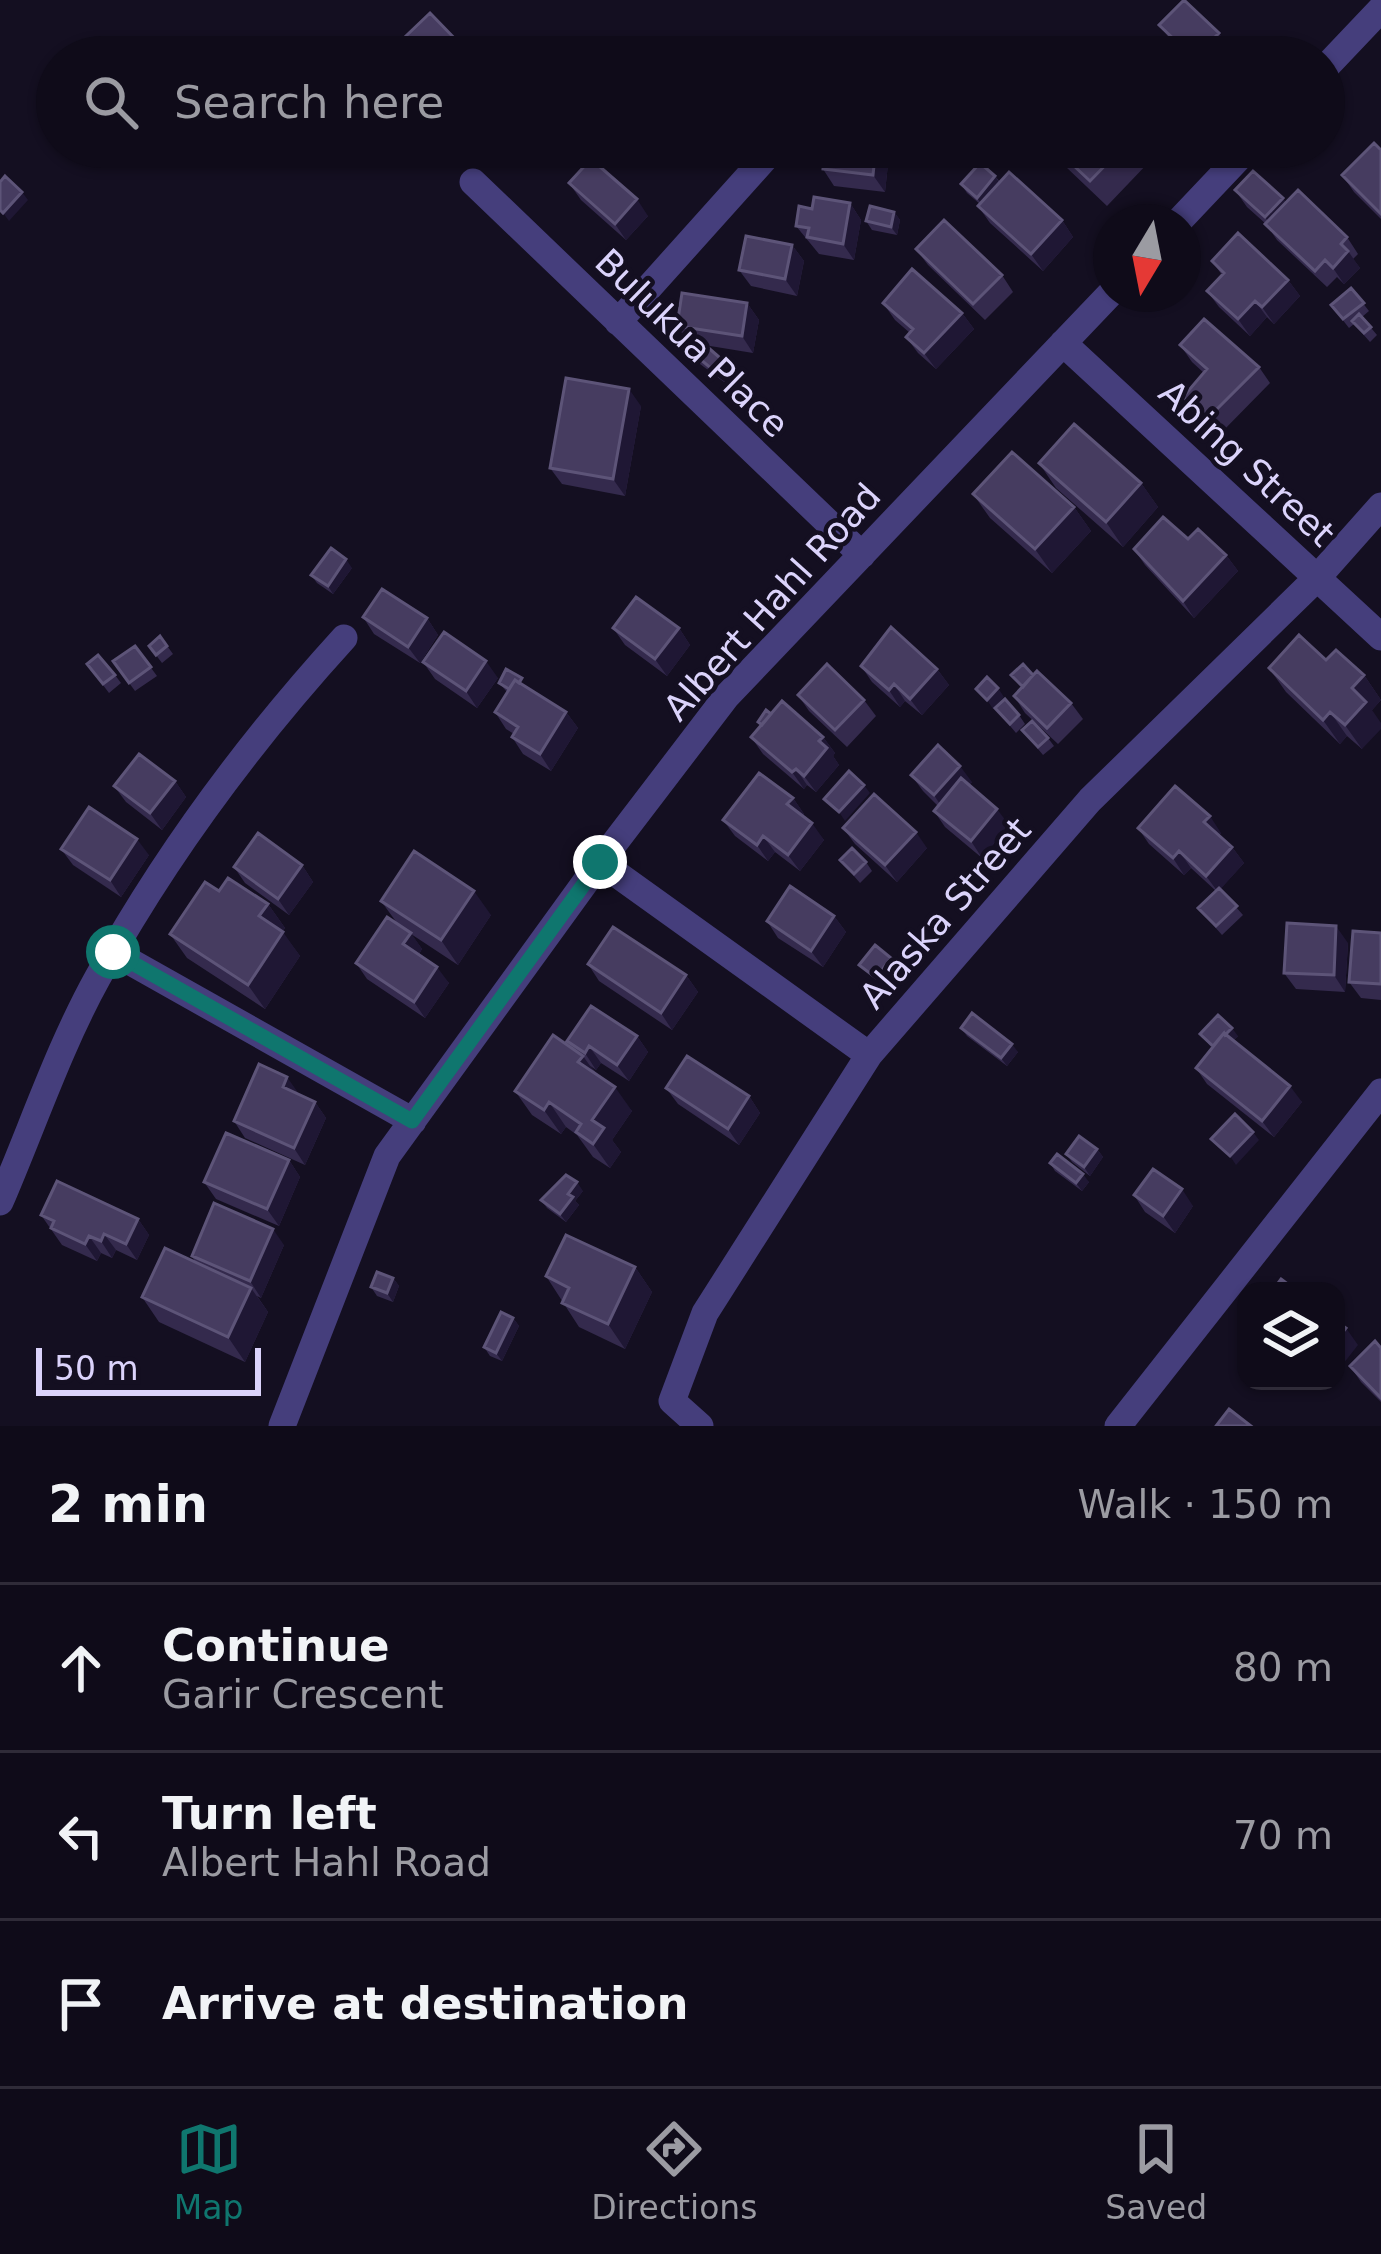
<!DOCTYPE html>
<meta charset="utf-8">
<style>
body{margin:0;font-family:"DejaVu Sans",sans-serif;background:#1d1926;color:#f1f3f6}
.controls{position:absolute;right:36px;bottom:36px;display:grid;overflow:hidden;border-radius:24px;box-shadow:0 3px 9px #0004}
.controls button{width:108px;height:108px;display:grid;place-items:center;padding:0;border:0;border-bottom:3px solid #2f2b38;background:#0f0b19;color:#f1f3f6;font:60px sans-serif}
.compass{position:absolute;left:1093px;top:204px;width:108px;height:108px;border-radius:50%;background:#0f0b19;box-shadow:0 3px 9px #0004;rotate:190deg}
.scale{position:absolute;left:36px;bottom:30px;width:225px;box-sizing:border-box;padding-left:12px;border:6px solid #dbd3fb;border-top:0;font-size:33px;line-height:42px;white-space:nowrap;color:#dbd3fb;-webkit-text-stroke:9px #140f21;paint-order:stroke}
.stop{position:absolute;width:36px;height:36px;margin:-27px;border:9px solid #0f766e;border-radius:50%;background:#fff}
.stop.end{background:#0f766e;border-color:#fff;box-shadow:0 3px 12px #0008}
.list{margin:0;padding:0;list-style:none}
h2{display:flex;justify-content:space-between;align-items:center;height:156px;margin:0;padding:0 48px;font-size:51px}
h2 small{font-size:39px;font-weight:400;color:#9b9ba2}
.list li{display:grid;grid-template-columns:78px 1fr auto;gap:36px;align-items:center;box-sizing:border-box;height:168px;padding:0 48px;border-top:3px solid #2f2b38}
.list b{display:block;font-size:45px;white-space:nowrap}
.list p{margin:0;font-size:39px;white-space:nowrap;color:#9b9ba2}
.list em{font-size:39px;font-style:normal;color:#9b9ba2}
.icon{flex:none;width:66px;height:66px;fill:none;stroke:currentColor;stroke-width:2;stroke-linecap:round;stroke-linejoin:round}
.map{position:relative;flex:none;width:1381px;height:1426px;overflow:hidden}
.search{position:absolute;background:#0f0b19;box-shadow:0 3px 9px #0004;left:36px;right:36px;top:36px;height:132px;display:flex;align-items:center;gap:30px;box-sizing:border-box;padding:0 42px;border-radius:66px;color:#9b9ba2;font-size:45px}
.sheet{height:660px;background:#0f0b19}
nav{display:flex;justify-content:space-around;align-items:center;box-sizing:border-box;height:168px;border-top:3px solid #2f2b38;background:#0f0b19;font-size:33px;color:#9b9ba2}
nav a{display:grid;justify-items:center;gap:6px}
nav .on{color:#0f766e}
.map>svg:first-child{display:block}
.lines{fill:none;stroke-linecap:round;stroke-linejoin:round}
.minor{stroke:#453e7c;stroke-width:27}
.wall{fill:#342a4d}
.shaded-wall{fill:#1f1734}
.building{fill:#463c60;stroke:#5d5478;stroke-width:3}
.route{stroke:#0f766e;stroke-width:15}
.labels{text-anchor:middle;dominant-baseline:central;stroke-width:9;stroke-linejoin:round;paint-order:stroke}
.street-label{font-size:36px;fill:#dbd3fb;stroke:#140f21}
</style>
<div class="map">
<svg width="1381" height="1426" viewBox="0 0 1381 1426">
<rect width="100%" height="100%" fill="#140f21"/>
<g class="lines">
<path class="minor" d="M1324 69 1381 9
M473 182 862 555
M1178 222 1249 147
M618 322 775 147
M1063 343 1381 637
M600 862 869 1055
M113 952 413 1121
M0 1202C32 1128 59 1047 98 977 165 856 252 739 344 638
M282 1426 387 1156 600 862 726 697 1111 293
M700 1426 672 1401 705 1313 869 1055 1090 800 1317 578 1381 506
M1118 1426 1381 1092"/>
</g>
<path class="wall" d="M1159 25 1230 50 1223 57H1171L1168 52 1175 45Z
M458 42 468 57H384Z
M430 147H454L441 159Z
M627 147H692L690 155 683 154 682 165 635 158Z
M1045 147H1140L1150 161 1107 206Z
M1381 150V219L1354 192 1342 175Z
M889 155 885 192 834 186 823 169Z
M995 176 1000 182 1062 220 1073 237 1043 271 990 223 978 206 980 204 967 193 961 184Z
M569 183 648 216 626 240 581 200Z
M1235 190 1286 202 1347 237 1358 254 1353 259 1360 268 1344 284 1337 277 1327 287 1277 240 1266 224 1247 207Z
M850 203 861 220 854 260 819 254 796 226 812 209Z
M894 212 900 220 897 235 872 230 866 221Z
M792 245 804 261 797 296 751 286 739 270Z
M916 249 1002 275 1013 292 985 320 928 265Z
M1212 261 1288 280 1300 296 1274 324 1267 317 1250 336 1219 307 1207 291 1222 275Z
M1351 288 1369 311 1362 317 1377 335 1370 342 1354 324 1349 328 1331 305Z
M747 303 759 320 753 353 704 345 727 364 733 372 724 382 700 364 695 355 703 345 689 343 677 326Z
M883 303 962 313 974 329 936 369 918 353 906 337 910 333 895 320Z
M1180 345 1259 367 1270 383 1219 435 1194 414 1183 397 1204 373 1192 362Z
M641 406 625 496 562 484 550 468Z
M1039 463 1141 483 1158 507 1123 547 1056 488Z
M973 494 1074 507 1091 531 1052 573 990 518Z
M1188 539 1226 555 1238 571 1194 618 1145 565 1134 549Z
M352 568 333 594 317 583 311 575Z
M363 617 427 618 438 635 420 663 374 634Z
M613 628H679L690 645 667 676 625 645Z
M160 636 173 654 162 663 149 646Z
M135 646 157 676 135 691 113 661Z
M1326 660 1364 675 1381 700 1372 710 1362 749 1347 736 1340 744 1286 692 1269 668Z
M423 662 498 678 477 708 435 679Z
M87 664 115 675 121 683 109 693Z
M861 666 937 669 949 685 922 715 905 701 900 707 872 682Z
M1011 675H1033L1071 703 1083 719 1058 744 1025 713 1014 696 1022 688Z
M499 683 528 687 527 688 566 712 578 728 551 771 523 754 512 737 514 734 506 729 495 712 507 692Z
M798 695 864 700 876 716 847 747 809 711Z
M995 708 1019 715 1025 724 1016 733Z
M771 714 823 737 835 753 833 756 839 765 816 792 807 785 804 789 763 754 751 737 761 726 758 722Z
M1022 730 1048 738 1054 746 1043 755Z
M911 775 972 782 969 785 1009 825 982 858 945 827 934 811 938 806 923 791Z
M175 781 186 797 162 830 126 802 114 786Z
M793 798 804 814 803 816 824 840 800 871 775 852 768 861 735 836 723 820Z
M843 828 927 848 897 882 855 844Z
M1138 828 1221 833 1219 835 1232 847 1244 863 1220 889 1243 915 1222 935 1198 908 1216 891 1191 868 1184 875 1149 844Z
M61 849 149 855 121 897 73 865Z
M840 860 866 862 872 871 860 883Z
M302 865 313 882 289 915 245 883 234 867Z
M219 891 268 904 285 928 282 932 300 956 265 1009 187 958 170 934Z
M381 901 491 915 458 965 411 934 422 949 419 954 449 983 425 1018 367 979 356 963 397 923Z
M834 916 846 932 823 967 778 938 767 921Z
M1381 933V1000L1361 998 1349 982Z
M1348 943 1345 992 1296 989 1284 973Z
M588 964 686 975 698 992 672 1030 599 981Z
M961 1028 1018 1052 1007 1066 967 1036Z
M1200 1034 1238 1036 1233 1041 1302 1102 1274 1137 1207 1084 1196 1068 1212 1048Z
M637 1036 648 1052 629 1081 601 1063 596 1070 589 1065 632 1111 612 1140 621 1152 610 1168 593 1157 577 1135 566 1127 561 1134 532 1115 515 1091 572 1049 567 1041Z
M666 1088 749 1096 760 1113 739 1145 678 1104Z
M315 1102 326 1118 305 1165 245 1138 234 1121Z
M1097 1149 1103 1157 1090 1176 1072 1162 1066 1154Z
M289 1160 300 1177 279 1226 216 1199 204 1182Z
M1050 1163 1089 1182 1082 1191 1055 1171Z
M583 1191 575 1201 579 1205 566 1222 547 1208 541 1200Z
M1134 1195 1193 1206 1175 1233 1145 1212Z
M41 1215 138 1219 149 1235 137 1260 116 1250 112 1258 101 1253 97 1261 62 1245Z
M284 1245 261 1298 257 1296 268 1312 245 1362 159 1322 142 1297 195 1262 192 1256Z
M635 1267 652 1292 625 1349 579 1327 546 1276Z
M393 1278 399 1286 393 1302 377 1296 371 1287Z
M513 1318 519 1326 502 1361 490 1356 484 1347Z
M1381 1348V1402L1361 1382 1350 1366Z"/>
<path class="shaded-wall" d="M1219 33 1230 50 1223 57H1220L1208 44Z
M671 147H678L683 154 682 165Z
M876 147H884L889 155 885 192 873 175Z
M995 176 1001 185 983 206 977 198Z
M22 192 28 200 9 221 3 213Z
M1283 198 1295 214 1277 234 1265 217Z
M637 199 648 216 626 240 615 224Z
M850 203 861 220 854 260 843 244Z
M894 212 900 220 897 235 891 227Z
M1062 220 1073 237 1043 271 1031 254Z
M792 245 804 261 797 296 785 279Z
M1348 251 1360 268 1344 284 1333 268Z
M1288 280 1300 296 1274 324 1262 307Z
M1255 301 1267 317 1250 336 1238 319Z
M747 303 759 320 753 353 742 336Z
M962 313 974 329 936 369 924 353Z
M727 364 733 372 724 382 718 374Z
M629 389 641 406 625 496 613 479Z
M1141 483 1158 507 1123 547 1106 522Z
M1074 507 1091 531 1052 573 1035 549Z
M1226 555 1238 571 1194 618 1183 601Z
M346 559 352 568 333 594 328 586Z
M427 618 438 635 420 663 408 647Z
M679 628 690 645 667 676 655 659Z
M486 661 498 678 477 708 466 691Z
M937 669 949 685 922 715 910 699Z
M1364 675 1381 700 1372 710 1381 723V729L1362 749 1345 725 1352 688Z
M894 684 905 701 900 707 889 690Z
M998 688 1004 697 993 709 987 700Z
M566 712 578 728 551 771 540 754Z
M1330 712 1347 736 1340 744 1323 720Z
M823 737 835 753 833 756 839 765 816 792 804 776 819 741Z
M960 766 972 782 945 812 934 795Z
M796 769 807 785 804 789 792 772Z
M175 781 186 797 162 830 150 813Z
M864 785 870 793 845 821 839 812Z
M793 798 804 814 799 821 787 804Z
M997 809 1009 825 982 858 971 841Z
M1210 816 1221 833 1216 839 1204 822Z
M812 823 824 840 800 871 788 855Z
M916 832 927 848 897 882 885 865Z
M763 836 775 852 768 861 757 845Z
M137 839 149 855 121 897 110 880Z
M1232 847 1244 863 1218 892 1206 876Z
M1179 851 1191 868 1184 875 1173 858Z
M302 865 313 882 289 915 278 899Z
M474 891 491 915 458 965 441 940Z
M268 904 285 928 276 941 259 916Z
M834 916 846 932 823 967 811 951Z
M1336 926 1348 943 1345 992 1334 975Z
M283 932 300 956 265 1009 248 985Z
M411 933 422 949 415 960 403 944Z
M891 958 897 967 882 987 876 978Z
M437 967 449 983 425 1018 414 1002Z
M686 975 698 992 672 1030 661 1013Z
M1232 1028 1238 1036 1220 1055 1214 1047Z
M637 1036 648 1052 629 1081 617 1065Z
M1012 1044 1018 1052 1007 1066 1001 1058Z
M589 1046 601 1063 596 1070 585 1053Z
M583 1056 600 1080 578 1062Z
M287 1077 299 1094 283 1087Z
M1290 1086 1302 1102 1274 1137 1262 1121Z
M615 1087 632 1111 612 1140 621 1152 610 1168 593 1144 592 1120Z
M749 1096 760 1113 739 1145 728 1129Z
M315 1102 326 1118 305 1165 294 1148Z
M549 1102 566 1127 561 1134 544 1110Z
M1253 1132 1259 1140 1236 1165 1230 1156Z
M1097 1149 1103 1157 1090 1176 1084 1167Z
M289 1160 300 1177 279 1226 267 1209Z
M1083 1174 1089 1182 1082 1191 1076 1183Z
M577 1182 583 1191 575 1201 579 1205 566 1222 560 1214 568 1194Z
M1182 1189 1193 1206 1175 1233 1163 1216Z
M138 1219 149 1235 137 1260 126 1244Z
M273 1229 284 1245 261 1298 250 1281Z
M104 1234 116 1250 112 1258 101 1241Z
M89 1236 101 1253 97 1261 85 1244Z
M635 1267 652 1292 625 1349 608 1324Z
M393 1278 399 1286 393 1302 387 1293Z
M251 1288 268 1312 245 1362 228 1337Z
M513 1318 519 1326 502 1361 496 1353Z
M1346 1328 1358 1345 1336 1373V1341Z"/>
<path class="building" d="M1184 0 1219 33 1208 44 1215 51 1209 57H1173L1168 52 1177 42 1159 25Z
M430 13 458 42 442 57H384Z
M1131 46 1144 57H1106L1115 47 1124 55Z
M1374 143 1381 150V214L1342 175Z
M825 147H876L873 175 823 169Z
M1054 147H1123L1090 181Z
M591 159 637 199 615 224 569 183Z
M980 163 995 176 977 198 961 184Z
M1253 171 1283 198 1265 217 1235 190Z
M1009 172 1062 220 1031 254 978 206Z
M5 176 22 192 3 213 0 210V182Z
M1298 190 1347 237 1341 244 1348 251 1333 268 1325 260 1315 271 1265 224Z
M814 197 850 203 843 244 807 237 809 228 796 226 799 206 812 209Z
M870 206 894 212 891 227 866 221Z
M944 220 1002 275 973 304 916 249Z
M1238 233 1288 280 1262 307 1255 301 1238 319 1207 291 1224 273 1212 261Z
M746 236 792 245 785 279 739 270Z
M912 269 962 313 924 353 906 337 913 329 883 303Z
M1351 288 1364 303 1343 319 1331 305Z
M682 293 747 303 742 336 677 326Z
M1359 314 1371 327 1364 333 1352 321Z
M1204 319 1259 367 1207 419 1183 397 1207 369 1180 345Z
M704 344 727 364 718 374 695 355Z
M566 378 629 389 613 479 550 468Z
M1074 424 1141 483 1106 522 1039 463Z
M1012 452 1074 507 1035 549 973 494Z
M1163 517 1188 539 1198 529 1226 555 1183 601 1134 549Z
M331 548 346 559 328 586 311 575Z
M382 589 427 618 408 647 363 617Z
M636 597 679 628 655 659 613 628Z
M891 627 937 669 910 699 894 684 889 690 861 666Z
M444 632 486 661 466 691 423 662Z
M1299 635 1326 660 1336 650 1364 675 1352 688 1366 702 1345 725 1330 712 1323 720 1269 668Z
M160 636 167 646 156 655 149 646Z
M135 646 151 667 129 683 113 661Z
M98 655 115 675 103 684 87 664Z
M827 664 864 700 835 730 798 695Z
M1023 664 1033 675 1023 687 1011 675Z
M506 669 522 678 519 683 515 680 509 689 499 683Z
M1037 671 1071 703 1047 728 1014 696Z
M987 677 998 688 987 700 976 689Z
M515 680 566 712 540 754 512 737 518 727 495 712Z
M1005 699 1019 715 1010 724 995 708Z
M782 701 823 737 819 741 827 748 804 776 796 769 792 772 751 737Z
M766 710 771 714 762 725 758 722Z
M1032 721 1048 738 1038 747 1022 730Z
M938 745 960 766 934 795 911 775Z
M139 754 175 781 150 813 114 786Z
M849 771 864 785 839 812 824 799Z
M759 773 793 798 787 804 812 823 788 855 763 836 757 845 723 820Z
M961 778 997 809 971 841 934 811Z
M1175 786 1210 816 1204 822 1232 847 1206 876 1179 851 1173 858 1138 828Z
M874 794 916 832 885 865 843 828Z
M89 807 137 839 110 880 61 849Z
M258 833 302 865 278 899 234 867Z
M852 848 866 862 854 874 840 860Z
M414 851 474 891 441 940 381 901Z
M228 878 268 904 259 916 283 932 248 985 170 934 205 882 219 891Z
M790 886 834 916 811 951 767 921Z
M1219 888 1237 906 1216 926 1198 908Z
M387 917 411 933 403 944 437 967 414 1002 356 963Z
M1287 923 1336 926 1334 975 1284 973Z
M613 927 686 975 661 1013 588 964Z
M1353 931 1381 933V984L1349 982Z
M875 945 891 958 876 978 859 965Z
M591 1006 637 1036 617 1065 589 1046 585 1053 567 1041Z
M972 1013 1012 1044 1001 1058 961 1028Z
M1218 1015 1232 1028 1225 1035 1224 1033 1213 1046 1200 1034Z
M1224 1033 1290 1086 1262 1121 1196 1068Z
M553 1035 583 1056 578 1062 615 1087 592 1120 604 1128 593 1144 576 1132 581 1124 549 1102 544 1110 515 1091Z
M687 1056 749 1096 728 1129 666 1088Z
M259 1064 287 1077 283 1087 315 1102 294 1148 234 1121Z
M1235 1114 1253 1132 1230 1156 1211 1139Z
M226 1133 289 1160 267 1209 204 1182Z
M1079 1136 1097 1149 1084 1167 1066 1154Z
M1057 1154 1083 1174 1076 1183 1050 1163Z
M1153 1169 1182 1189 1163 1216 1134 1195Z
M566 1175 577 1182 568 1194 573 1197 560 1214 541 1200Z
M57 1181 138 1219 126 1244 104 1234 101 1241 89 1236 85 1244 51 1228 54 1221 41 1215Z
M214 1203 273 1229 250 1281 192 1256Z
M566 1235 635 1267 608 1324 562 1303 569 1288 546 1276Z
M165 1248 251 1288 228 1337 142 1297Z
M377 1272 393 1278 387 1293 371 1287Z
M1281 1279 1297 1291H1272Z
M501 1312 513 1318 496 1353 484 1347Z
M1336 1321 1346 1328 1336 1341Z
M1375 1341 1381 1348V1398L1350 1366Z
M1229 1409 1251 1426H1216Z"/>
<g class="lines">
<path class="route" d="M113 952 412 1121 600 862"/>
</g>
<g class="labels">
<g class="street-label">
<text transform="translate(692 343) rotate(44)">Bulukua Place</text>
<text transform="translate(1247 463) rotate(43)">Abing Street</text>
<text transform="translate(772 602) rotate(-48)">Albert Hahl Road</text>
<text transform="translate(945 913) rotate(-49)">Alaska Street</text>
</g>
</g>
</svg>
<div class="controls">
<button><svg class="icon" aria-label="layers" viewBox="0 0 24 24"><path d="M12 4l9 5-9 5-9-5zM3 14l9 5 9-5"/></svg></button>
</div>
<svg class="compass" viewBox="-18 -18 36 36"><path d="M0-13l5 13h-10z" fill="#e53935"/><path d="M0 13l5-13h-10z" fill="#9b9ba2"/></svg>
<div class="scale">50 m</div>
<div class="stop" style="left:113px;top:952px"></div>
<div class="stop end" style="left:600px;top:862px"></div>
<div class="search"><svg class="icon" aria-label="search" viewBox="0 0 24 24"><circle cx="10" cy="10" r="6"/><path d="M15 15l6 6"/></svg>Search here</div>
</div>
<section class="sheet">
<h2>2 min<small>Walk · 150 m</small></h2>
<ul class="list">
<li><svg class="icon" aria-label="ahead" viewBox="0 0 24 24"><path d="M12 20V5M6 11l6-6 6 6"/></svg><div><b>Continue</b><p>Garir Crescent</p></div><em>80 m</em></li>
<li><svg class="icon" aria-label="left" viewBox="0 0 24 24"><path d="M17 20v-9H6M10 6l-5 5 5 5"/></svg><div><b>Turn left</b><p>Albert Hahl Road</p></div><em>70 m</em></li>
<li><svg class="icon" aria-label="arrive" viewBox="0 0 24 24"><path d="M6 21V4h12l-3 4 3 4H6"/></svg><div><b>Arrive at destination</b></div></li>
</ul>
</section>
<nav>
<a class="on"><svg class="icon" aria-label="map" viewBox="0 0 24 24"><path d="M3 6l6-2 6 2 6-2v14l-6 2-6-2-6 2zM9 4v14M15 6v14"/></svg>Map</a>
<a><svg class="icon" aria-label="directions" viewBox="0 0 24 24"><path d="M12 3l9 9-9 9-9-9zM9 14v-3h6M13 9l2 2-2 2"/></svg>Directions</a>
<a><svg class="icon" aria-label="saved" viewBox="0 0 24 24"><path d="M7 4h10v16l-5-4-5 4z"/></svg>Saved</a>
</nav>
